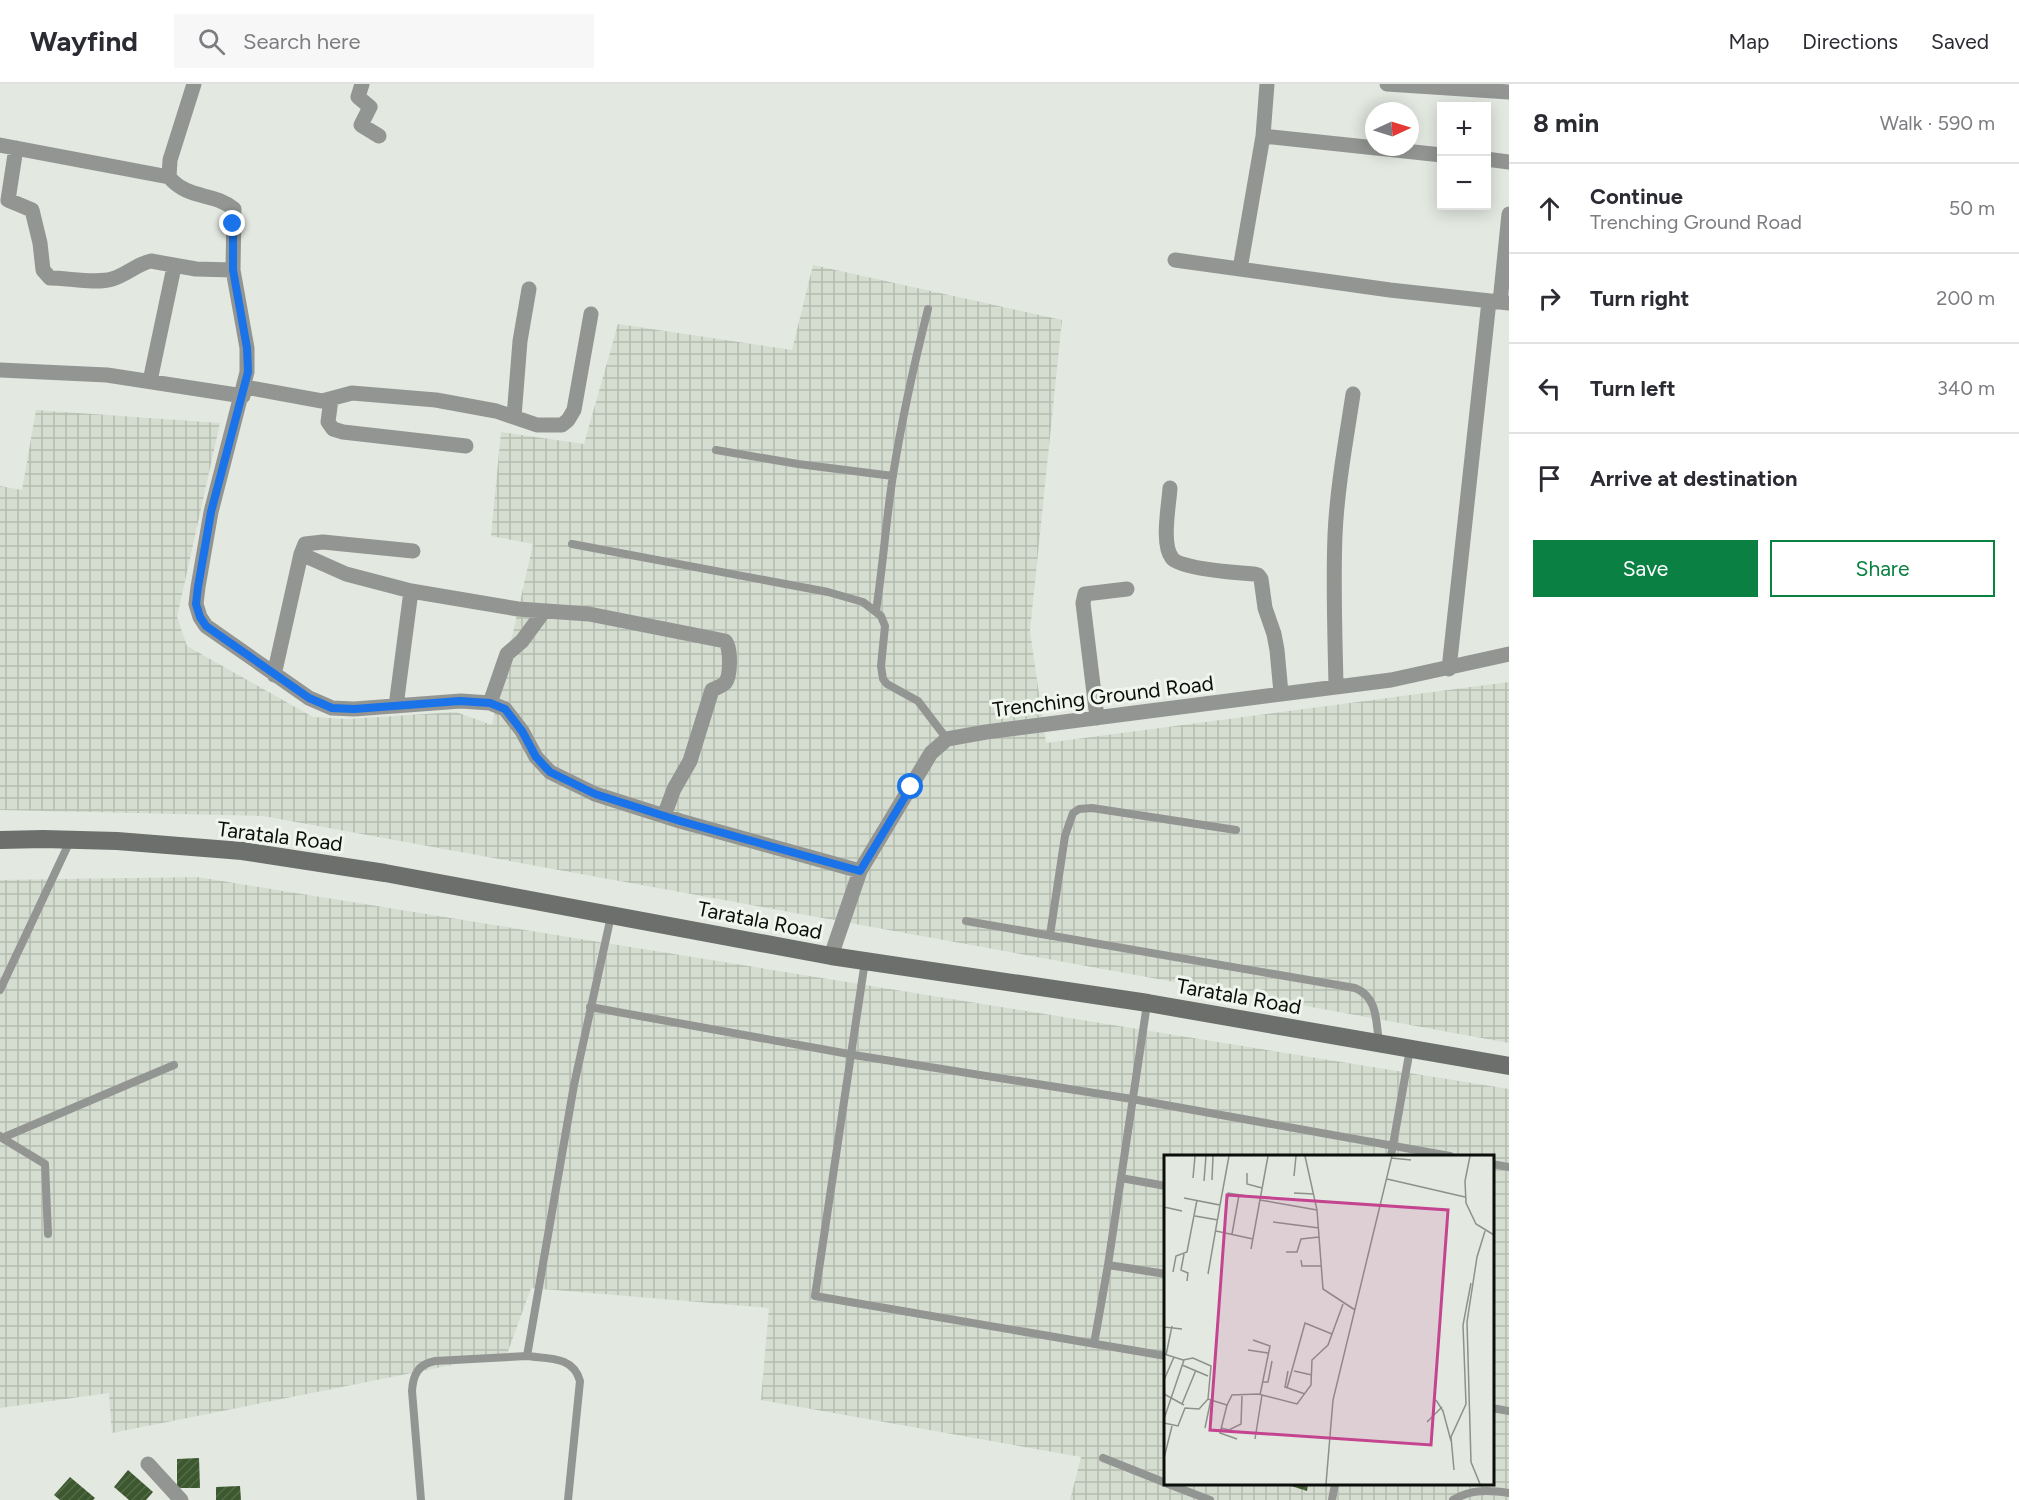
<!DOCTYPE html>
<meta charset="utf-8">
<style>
body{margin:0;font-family:Figtree,sans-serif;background:#f7f7f7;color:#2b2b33}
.controls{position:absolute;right:18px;top:18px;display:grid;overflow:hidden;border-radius:0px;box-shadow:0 3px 15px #0003}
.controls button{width:54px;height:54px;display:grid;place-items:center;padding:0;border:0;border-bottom:2px solid #e1e1e2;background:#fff;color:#2b2b33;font:30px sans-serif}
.compass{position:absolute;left:1365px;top:18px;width:54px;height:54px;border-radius:50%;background:#fff;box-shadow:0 3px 15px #0003;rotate:86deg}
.stop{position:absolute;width:18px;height:18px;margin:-14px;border:4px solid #1a73e8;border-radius:50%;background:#fff}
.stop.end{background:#1a73e8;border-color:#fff;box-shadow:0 2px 6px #0008}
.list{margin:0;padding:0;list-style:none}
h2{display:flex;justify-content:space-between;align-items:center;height:78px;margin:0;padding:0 24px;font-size:26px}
h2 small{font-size:20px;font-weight:400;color:#7c7c81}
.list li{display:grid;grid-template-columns:39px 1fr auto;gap:18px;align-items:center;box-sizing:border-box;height:90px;padding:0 24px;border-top:2px solid #e1e1e2}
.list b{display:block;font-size:22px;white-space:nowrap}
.list p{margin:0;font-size:20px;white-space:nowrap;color:#7c7c81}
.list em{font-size:20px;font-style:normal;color:#7c7c81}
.actions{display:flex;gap:12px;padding:18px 24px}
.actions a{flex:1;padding:14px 0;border:2px solid #0b8043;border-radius:0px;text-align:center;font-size:21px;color:#0b8043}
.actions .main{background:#0b8043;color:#fff}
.icon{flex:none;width:33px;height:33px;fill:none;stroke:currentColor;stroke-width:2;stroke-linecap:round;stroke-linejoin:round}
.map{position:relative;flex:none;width:1509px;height:1416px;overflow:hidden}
header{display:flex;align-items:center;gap:36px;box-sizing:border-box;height:84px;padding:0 30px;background:#fff;border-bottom:2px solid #e1e1e2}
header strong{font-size:28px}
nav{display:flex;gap:33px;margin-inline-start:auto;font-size:21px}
.search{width:420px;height:54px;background:#f7f7f7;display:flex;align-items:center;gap:15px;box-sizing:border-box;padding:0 21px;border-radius:0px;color:#7c7c81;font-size:22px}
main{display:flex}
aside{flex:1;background:#fff}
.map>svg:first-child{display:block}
.industrial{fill:url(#industrial-grid);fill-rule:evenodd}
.building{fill:url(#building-hatch)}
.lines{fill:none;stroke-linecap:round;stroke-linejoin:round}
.lane{stroke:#939592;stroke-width:8}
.street{stroke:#939592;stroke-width:15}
.secondary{stroke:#6c6f6b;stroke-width:18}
.route{stroke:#1a73e8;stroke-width:8}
.labels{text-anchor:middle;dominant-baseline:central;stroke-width:6;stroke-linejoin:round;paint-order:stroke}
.street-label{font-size:21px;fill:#0c0e0b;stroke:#f0f5ee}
.inset-road{fill:none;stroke:#8d918b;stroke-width:1.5}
.view{fill:#c4448f;fill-opacity:0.15;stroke:#c4448f;stroke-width:3}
.inset-edge{fill:none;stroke:#0c0e0b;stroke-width:3}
</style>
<header>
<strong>Wayfind</strong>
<div class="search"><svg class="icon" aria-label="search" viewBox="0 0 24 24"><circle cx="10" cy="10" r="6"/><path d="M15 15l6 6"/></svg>Search here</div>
<nav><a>Map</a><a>Directions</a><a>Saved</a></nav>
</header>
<main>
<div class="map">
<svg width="1509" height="1416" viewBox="0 0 1509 1416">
<defs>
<pattern id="industrial-grid" width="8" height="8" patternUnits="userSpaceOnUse" patternTransform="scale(1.5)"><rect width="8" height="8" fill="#d4ddd0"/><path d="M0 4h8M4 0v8" fill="none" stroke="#b5bcb1"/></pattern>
<pattern id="building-hatch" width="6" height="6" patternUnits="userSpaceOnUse" patternTransform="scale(1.5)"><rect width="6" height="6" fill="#3c582e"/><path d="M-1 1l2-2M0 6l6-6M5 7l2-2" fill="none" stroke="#546b49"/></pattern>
</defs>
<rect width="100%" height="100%" fill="#e3e8e1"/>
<path class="industrial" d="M813 181 1062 236 1030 547 1046 659 1509 598V959L263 732 0 726V402L22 406 36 326 220 339 177 533 187 562 313 633 347 635 456 628 492 641 533 460 491 452 501 348 584 360 618 240 792 266Z
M197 793 1509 1005V1416H1070L1081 1373 761 1316 769 1224 531 1204 507 1270 112 1349 109 1309 0 1324V796ZM1166 1072H1492V1400H1166Z"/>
<path class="building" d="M199 1374 200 1404H177V1375Z
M128 1386 153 1408 146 1416H129L114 1403Z
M70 1393 95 1414 93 1416H60L54 1411Z
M1285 1400H1308L1307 1407Z
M240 1402 241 1416H216V1403Z"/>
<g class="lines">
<path class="lane" d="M716 366 798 380 893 392
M572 460 828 508 863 518 881 532 885 542 881 582 883 595 887 600 918 617 947 655
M876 527C883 482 886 436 893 391 902 335 914 280 928 225
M966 837 1355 904C1378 913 1376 938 1379 959
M1050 851 1065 752 1073 729 1079 725 1092 724 1236 746
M865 877 815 1212 1166 1272
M0 906 70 757
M590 923 860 972 1132 1015 1450 1072
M0 1052 2 1054 174 981
M2 1054 45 1080 48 1150
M1391 1072 1410 965
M1492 1080 1509 1083
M1121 1094 1166 1102
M1108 1181 1166 1190
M1094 1260 1108 1181 1147 920
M527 1272C549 1275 573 1272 580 1297L568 1416
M1492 1324 1509 1327
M1103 1374 1166 1399
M1168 1400 1210 1416
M421 1416 412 1307C413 1291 418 1280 435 1277L527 1272 574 1001 611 832
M1332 1416 1335 1400
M1453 1416C1471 1405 1489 1406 1509 1409"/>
<path class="street" d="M194 0 170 76 169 93C188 116 214 108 234 125L233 186 247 264V288L211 428 198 503 196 520 200 533 206 542 309 614 332 624 354 625 461 617 490 619 505 625 522 647 536 673 550 688 595 710 680 737 860 787
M362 0 358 13 370 23 361 41 379 52
M1387 0 1509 8
M1263 52 1442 71
M0 61 169 93
M16 64 8 116 32 126 40 159 43 186 50 194C68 194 96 200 112 195 126 191 137 180 151 177L196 185 233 186
M1486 75 1509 78
M1175 176 1390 206 1509 219
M1240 185 1263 52 1267 0
M1500 218 1509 130
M0 286 107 291 243 312
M150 297 174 183
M245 303 322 317 352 309 436 316 496 327 537 341H562L568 336 574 326 591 230
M331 315 328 338 333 345 343 348 466 362
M514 333 520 257 529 205
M1170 404C1169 421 1161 460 1172 474 1179 485 1239 489 1254 490L1258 491 1261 495 1265 524 1274 550 1277 566 1281 609
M301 470 346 490 411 507 518 525 589 530 725 557C731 563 731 592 725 599 722 602 716 604 712 606L690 677 674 705 664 732
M1449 585 1489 217
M274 591 301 470 305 460 323 458 413 467
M1336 602C1335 552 1333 501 1335 451 1337 404 1346 357 1353 310
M490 619 507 570 522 557 544 527
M396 622 411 507
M1097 634 1083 519 1085 510 1127 505
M831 872 860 787 931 669 947 655 986 648 1391 596 1509 570
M148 1380 181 1416"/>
<path class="secondary" d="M0 756 43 755 117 757 242 767 385 789 831 872 1148 919 1509 982"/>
</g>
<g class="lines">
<path class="route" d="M233 140V186L247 264 248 288 211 428 198 503 196 520 200 533 206 542 309 614 332 624 354 625 460 617 490 619 505 625 522 647 536 673 550 688 595 710 680 737 860 787 911 703"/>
</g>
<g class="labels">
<g class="street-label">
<text transform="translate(1103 612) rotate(-7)">Trenching Ground Road</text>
<text transform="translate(280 752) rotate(7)">Taratala Road</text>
<text transform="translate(760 836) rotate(11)">Taratala Road</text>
<text transform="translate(1239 912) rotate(10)">Taratala Road</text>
</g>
</g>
<g transform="translate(1164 1071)">
<rect width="330" height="330" fill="#e3e8e1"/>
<path class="inset-road" d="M141 1 153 55 159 134 191 155M306 1 301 26 302 48 312 69 330 80M227 3 247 5M83 18V29L98 33M130 21 132 1M29 23 31 1M223 24 301 42M48 25 49 1M40 26 42 1M130 38 150 39M20 43 56 50 65 1M96 45 153 55M0 52 18 56M62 59 64 38 97 43M31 61 54 65M109 67 155 73M52 76 89 84M68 79 75 40M87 94 104 1M122 97H133L137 84 155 82M20 99 17 115 24 118 23 126M137 105 138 111H157M9 117 12 101 23 97 33 45M44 119 56 50M0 172 18 174M89 185 106 191 96 240M84 195 104 198M0 199 19 205 29 203 47 211 44 244M2 200 8 171M18 210 44 221M124 216 121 232 141 239M130 216 148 220M0 225 10 202M99 227H104L108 206M123 233 141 168 168 179M0 239 20 250M272 245 279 256 287 286M18 249 32 215M63 250 56 278 73 284M0 264 20 205M263 267 278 252M0 268 14 271 21 253 35 254 44 244 63 250 68 240 94 239 133 249 147 230 148 205 164 190 179 149M41 273 47 244M57 273 65 275 77 269 78 241M91 284 98 240M0 303 8 271M290 315 287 282 302 249 299 170 307 128M162 329 169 245 228 1M316 329 307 307 303 167 313 102 321 76"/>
<path class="view" d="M63 40 284 55 267 290 46 275Z"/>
<rect width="330" height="330" class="inset-edge"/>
</g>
</svg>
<div class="controls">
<button>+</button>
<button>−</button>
</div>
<svg class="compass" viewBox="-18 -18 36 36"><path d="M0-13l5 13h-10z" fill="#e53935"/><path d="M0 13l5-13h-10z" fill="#7c7c81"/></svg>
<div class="stop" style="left:911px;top:703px"></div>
<div class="stop end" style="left:233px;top:140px"></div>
</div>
<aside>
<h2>8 min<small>Walk · 590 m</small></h2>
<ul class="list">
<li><svg class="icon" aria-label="ahead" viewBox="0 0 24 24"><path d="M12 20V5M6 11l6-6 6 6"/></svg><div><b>Continue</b><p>Trenching Ground Road</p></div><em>50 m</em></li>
<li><svg class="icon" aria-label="right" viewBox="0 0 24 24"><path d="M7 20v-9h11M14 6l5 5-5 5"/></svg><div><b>Turn right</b></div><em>200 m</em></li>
<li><svg class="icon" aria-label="left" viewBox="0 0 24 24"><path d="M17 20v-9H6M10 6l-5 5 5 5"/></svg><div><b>Turn left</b></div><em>340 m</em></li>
<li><svg class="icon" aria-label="arrive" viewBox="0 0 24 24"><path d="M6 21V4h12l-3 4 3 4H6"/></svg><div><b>Arrive at destination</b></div></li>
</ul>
<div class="actions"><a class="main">Save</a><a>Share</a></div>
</aside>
</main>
